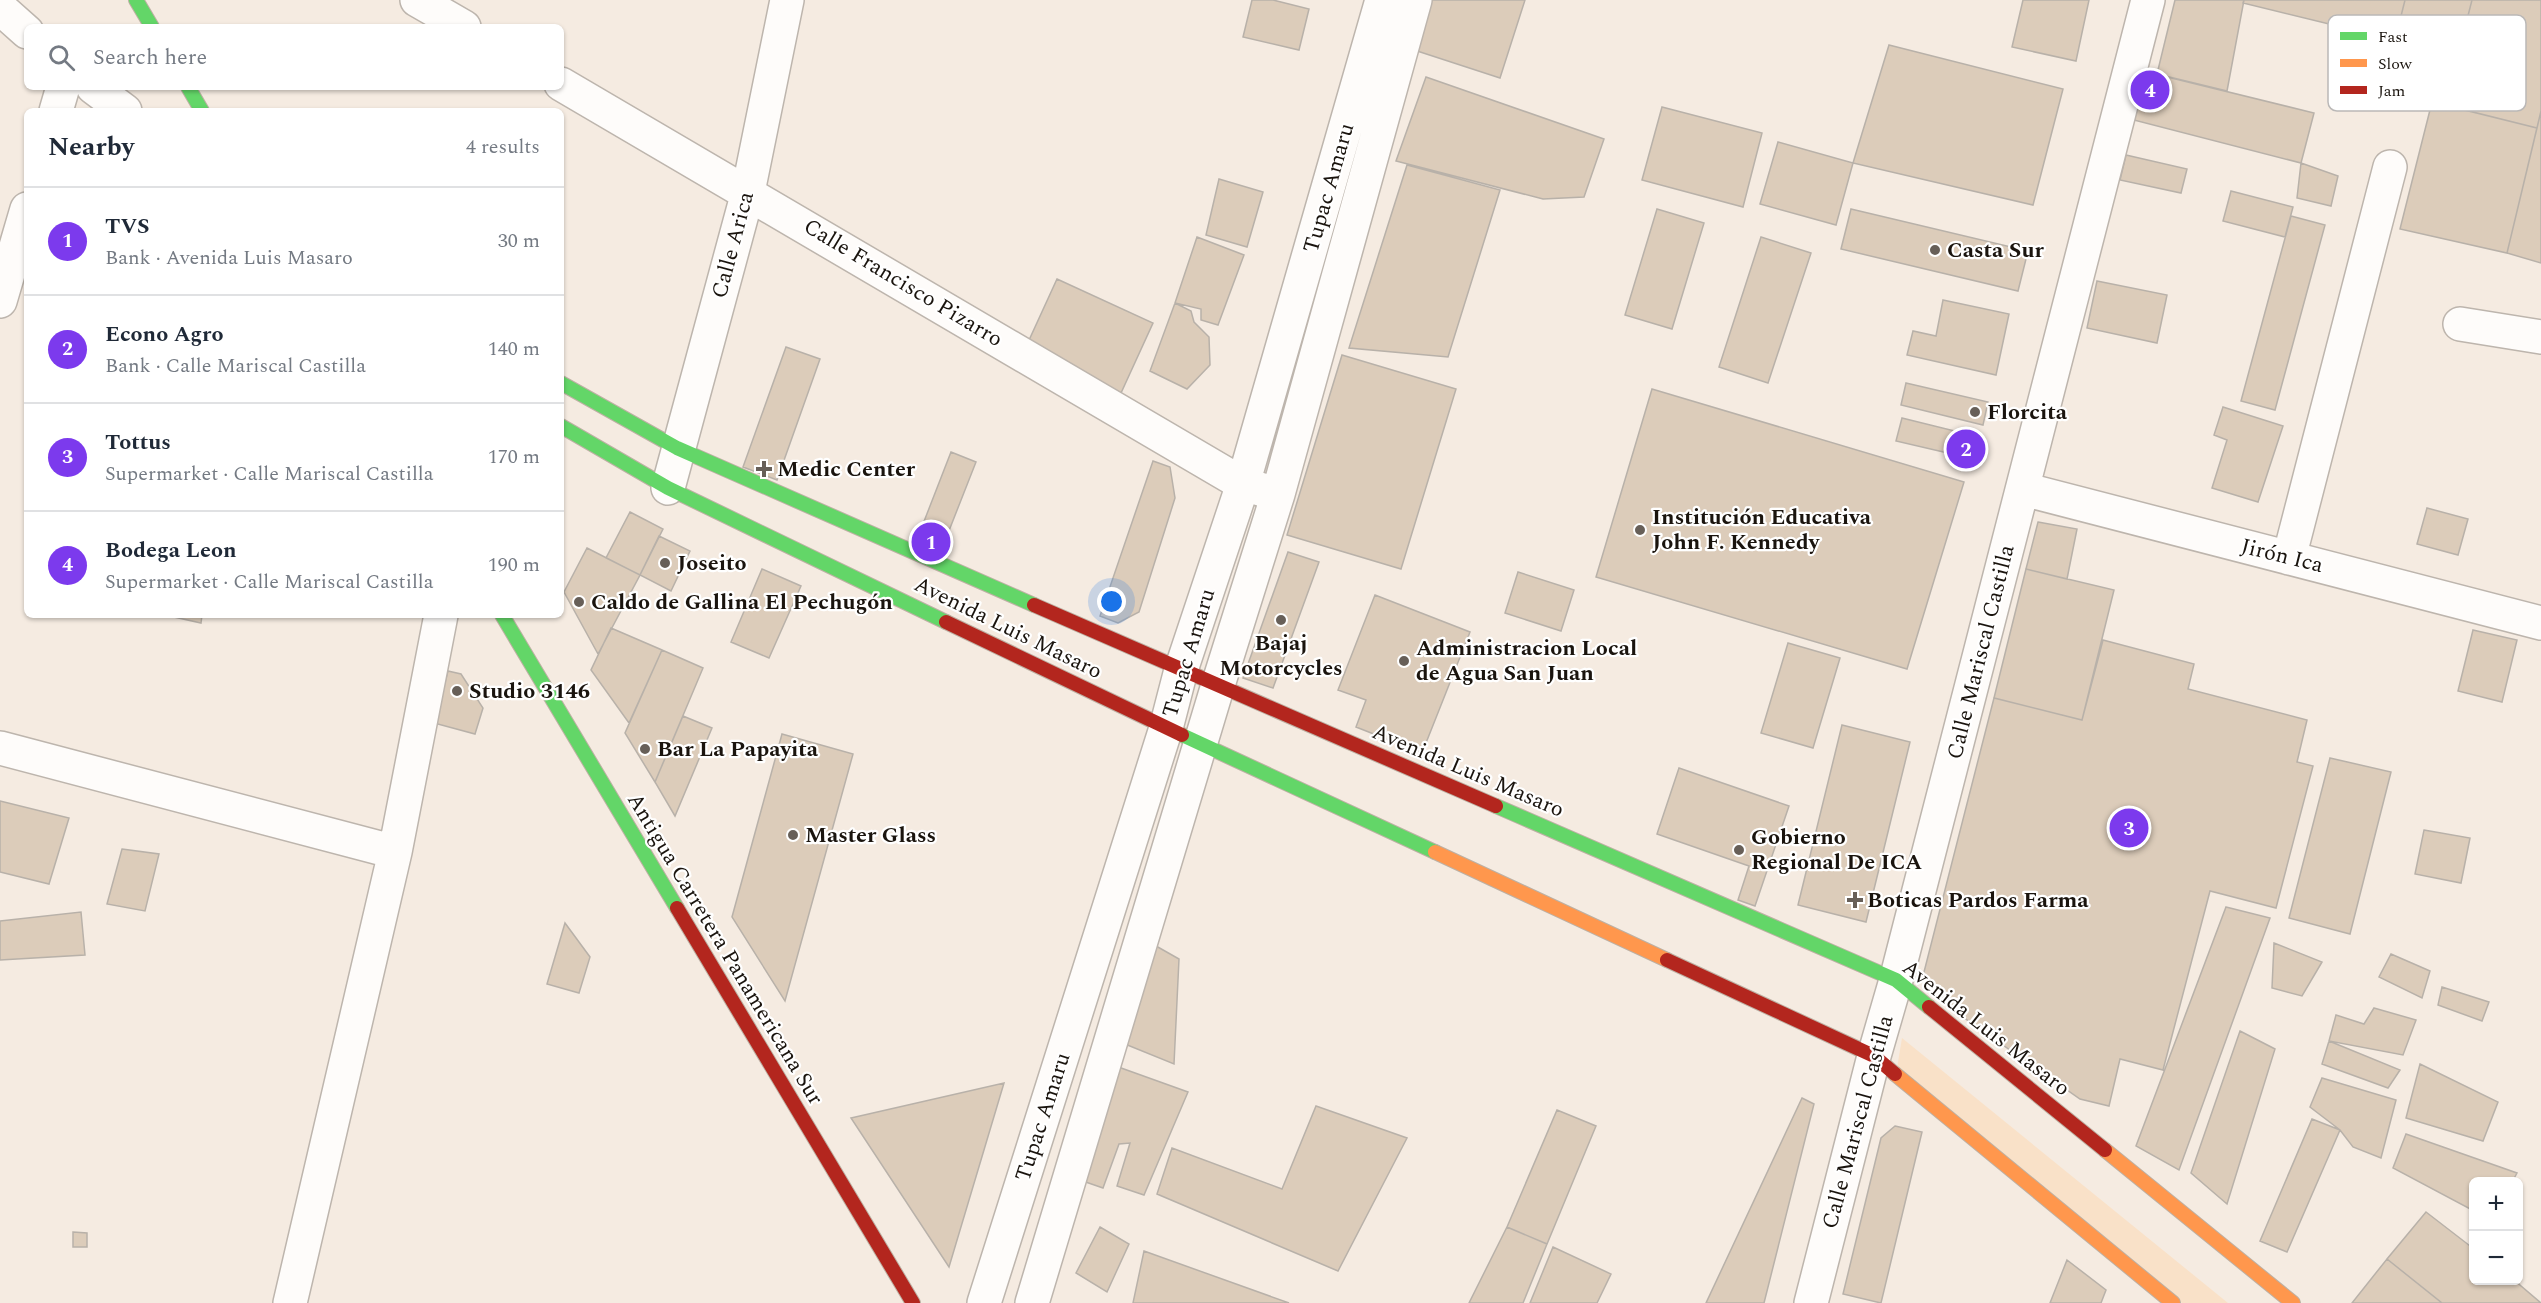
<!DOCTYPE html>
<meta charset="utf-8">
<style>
body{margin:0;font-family:Spectral,serif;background:#f2f2f3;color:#1f2937}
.controls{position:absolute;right:18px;bottom:18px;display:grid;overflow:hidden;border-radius:9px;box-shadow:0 2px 4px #0004}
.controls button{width:54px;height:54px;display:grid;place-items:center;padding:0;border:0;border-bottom:2px solid #e0e1e3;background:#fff;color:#1f2937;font:30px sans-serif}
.you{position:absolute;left:1112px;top:602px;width:21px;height:21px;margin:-15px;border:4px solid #fff;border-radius:50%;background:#1a73e8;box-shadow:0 0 0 9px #1a73e833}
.badge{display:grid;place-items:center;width:39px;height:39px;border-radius:50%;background:#7c3aed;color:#fff;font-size:20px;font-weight:700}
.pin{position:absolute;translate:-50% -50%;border:3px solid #fff;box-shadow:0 2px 6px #0006}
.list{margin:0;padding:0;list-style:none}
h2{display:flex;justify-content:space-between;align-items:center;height:78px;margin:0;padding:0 24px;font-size:26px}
h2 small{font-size:20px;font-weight:400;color:#747a83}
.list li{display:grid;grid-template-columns:39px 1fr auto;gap:18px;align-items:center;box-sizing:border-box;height:108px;padding:0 24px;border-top:2px solid #e0e1e3}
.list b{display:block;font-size:22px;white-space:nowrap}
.list p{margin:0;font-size:20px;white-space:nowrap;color:#747a83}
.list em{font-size:20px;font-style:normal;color:#747a83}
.icon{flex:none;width:33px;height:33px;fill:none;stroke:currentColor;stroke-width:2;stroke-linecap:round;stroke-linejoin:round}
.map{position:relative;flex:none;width:2541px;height:1303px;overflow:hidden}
.search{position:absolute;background:#fff;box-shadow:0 2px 4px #0004;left:24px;top:24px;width:540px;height:66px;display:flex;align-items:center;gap:15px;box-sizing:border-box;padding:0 21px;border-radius:9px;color:#747a83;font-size:22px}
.panel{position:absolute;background:#fff;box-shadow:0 2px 4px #0004;left:24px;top:108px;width:540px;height:510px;border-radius:9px}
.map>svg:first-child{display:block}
.green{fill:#f9e1c8}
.building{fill:#dcccba;stroke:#b8b1a9;stroke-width:1.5}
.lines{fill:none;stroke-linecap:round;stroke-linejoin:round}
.street-casing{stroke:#bdb5ad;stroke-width:36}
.fast-casing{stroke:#bdb0a3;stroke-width:16}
.slow-casing{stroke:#bdb0a3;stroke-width:16}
.jam-casing{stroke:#bdb0a3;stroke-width:16}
.street{stroke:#fefcfa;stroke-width:33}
.fast{stroke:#63d668;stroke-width:14}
.slow{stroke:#ff974d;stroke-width:14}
.jam{stroke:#b3261e;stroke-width:14}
.poi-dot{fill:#675f58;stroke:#fff;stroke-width:2}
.labels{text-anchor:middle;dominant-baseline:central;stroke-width:4.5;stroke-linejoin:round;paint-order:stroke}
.street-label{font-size:22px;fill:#1a140e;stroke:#fff}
.poi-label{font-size:22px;font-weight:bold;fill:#1a140e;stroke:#fff;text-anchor:start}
.key{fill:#fff;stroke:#bab8b7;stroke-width:1.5}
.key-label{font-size:16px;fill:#1a140e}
</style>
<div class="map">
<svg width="2541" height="1303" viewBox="0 0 2541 1303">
<rect width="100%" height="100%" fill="#f5ebe1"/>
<path class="green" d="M1902 1038 2228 1303H2182L1896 1074Z"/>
<path class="building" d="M1252 0H1273L1309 9 1299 50 1243 37Z
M1427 0H1525L1500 78 1411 49Z
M2023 0H2089L2076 61 2012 47Z
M2175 0H2244L2227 91 2157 74Z
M2244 0H2405L2395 40 2243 3Z
M2405 0H2472L2458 55 2395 40Z
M2472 0H2541V111L2537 128 2445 105Z
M1889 45 2063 89 2033 205 1853 163Z
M2143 71 2314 113 2301 163 2130 119Z
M1426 77 1604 139 1584 197 1543 199 1396 161Z
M2432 102 2537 128 2507 253 2400 229Z
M1662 107 1762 133 1743 207 1642 180Z
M2541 111V263L2507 253Z
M1778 142 1853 163 1836 225 1760 204Z
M2126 155 2187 169 2181 193 2120 180Z
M2301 163 2338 176 2331 206 2297 198Z
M1407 165 1500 190 1448 357 1349 348Z
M1219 179 1263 192 1247 247 1206 235Z
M2231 191 2293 207 2285 237 2223 221Z
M1657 209 1704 223 1672 329 1625 315Z
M1851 209 2028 251 2018 291 1841 249Z
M2291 216 2325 225 2275 410 2241 401Z
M1197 237 1244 255 1218 325 1201 320V309L1175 303Z
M1761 237 1811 253 1768 383 1719 367Z
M1057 279 1153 323 1121 393 1025 349Z
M2097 281 2167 295 2157 343 2087 328Z
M1943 300 2009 314 1996 375 1907 355 1913 331 1936 336Z
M1175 303 1191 311 1194 322 1209 337 1210 365 1187 389 1150 371Z
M786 347 820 359 777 480 743 467Z
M1342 355 1456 389 1401 569 1287 535Z
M1906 383 1988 402 1983 425 1901 405Z
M1652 389 1964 482 1907 669 1596 577Z
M2223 407 2283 426 2258 502 2212 488 2227 440 2214 435Z
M1902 418 1983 438 1978 460 1896 441Z
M951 452 976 462 941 551 916 542Z
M1153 461 1170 467 1175 498 1139 612 1118 623 1100 616Z
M2427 508 2468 519 2458 555 2417 544Z
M630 512 663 529 640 575 606 558Z
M2038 522 2077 529 2067 579 2026 569Z
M659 536 690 551 671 591 640 575Z
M587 548 640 575 598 654 564 592Z
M1288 552 1319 562 1273 688 1243 678Z
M762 569 801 586 769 658 731 642Z
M2026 569 2114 590 2082 720 1994 698Z
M1518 572 1574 590 1561 631 1505 613Z
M1375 595 1470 632 1422 753 1356 727 1366 700 1338 690Z
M165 615H202L201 623Z
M611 628 662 650 629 723 591 670Z
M2473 630 2517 640 2502 702 2458 691Z
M2103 640 2194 664 2188 689 2307 720 2297 762 2313 766 2276 908 2210 891 2163 1070 2120 1059 2109 1106 2080 1099 1930 994 1924 972 1994 698 2082 720Z
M1788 643 1840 658 1813 748 1761 733Z
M662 650 703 668 655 782 625 733Z
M448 671 461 674 483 708 475 734 434 723Z
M683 716 712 728 675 816 655 782Z
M1842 725 1910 742 1866 922 1798 905Z
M782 734 853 754 785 1001 732 917Z
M2330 758 2391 772 2350 934 2289 918Z
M1679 768 1789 806 1755 906 1738 900 1749 866 1657 834Z
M0 801 69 818 49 884 0 872Z
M2424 830 2470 838 2461 883 2415 874Z
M122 849 159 854 145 911 107 904Z
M2226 907 2270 918 2179 1170 2136 1146Z
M81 912 85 955 0 960V921Z
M565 923 590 957 579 993 547 984Z
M1149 942 1179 959 1174 1064 1120 1042Z
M2274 943 2322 962 2302 996 2272 988Z
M2391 954 2430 971 2422 998 2379 977Z
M2442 987 2489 1002 2482 1021 2438 1005Z
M2374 1008 2416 1020 2403 1055 2329 1041 2336 1015 2364 1024Z
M2240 1031 2275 1049 2227 1204 2191 1173Z
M2329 1041 2400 1070 2388 1088 2322 1064Z
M1110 1064 1188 1092 1144 1195 1117 1186 1130 1143 1119 1144 1103 1188 1077 1179Z
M2420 1064 2498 1102 2483 1141 2406 1118Z
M2322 1078 2396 1100 2381 1158 2353 1147 2340 1130 2310 1107Z
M1004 1083 949 1267 851 1118Z
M1802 1098 1814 1104 1764 1303H1706Z
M1316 1106 1407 1138 1338 1271 1157 1194 1172 1148 1282 1189Z
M1557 1110 1596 1126 1547 1244 1507 1227Z
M2312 1119 2340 1130 2287 1252 2260 1241Z
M1895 1126 1922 1132 1881 1303 1843 1294 1881 1138Z
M2406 1134 2517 1173 2512 1182H2474V1211L2393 1168Z
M2426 1212 2474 1249V1280H2514L2541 1303H2442L2387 1259Z
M1100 1227 1129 1244 1107 1292 1076 1273Z
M1507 1227 1547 1244 1523 1303H1469Z
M73 1232 87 1233V1247H73Z
M1553 1247 1611 1274 1597 1303H1530Z
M1144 1251 1289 1303H1133Z
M2387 1259 2442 1303H2352Z
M2067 1260 2106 1290 2101 1303H2050Z"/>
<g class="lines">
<g class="street-casing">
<path id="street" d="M417 0 464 27
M0 8 27 32
M561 84 1243 484 1263 490
M93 87 125 111
M56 111 63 87
M0 301 27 209
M2460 324 2541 337
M668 488 748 192 787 0
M2023 489 2541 623
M2289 558 2390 167
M0 748 395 852
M290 1303 395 852 441 615
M984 1303 1166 728 1181 670 1243 484 1382 0
M1032 1303 1218 685 1278 494 1415 0
M1811 1303 1874 1056 1896 980 2148 0"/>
</g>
<g class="fast-casing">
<path id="fast" d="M136 0 152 27
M188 87 202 111
M561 383 677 448 1034 605
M561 426 668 488 946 622
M502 615 677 908
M1182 735 1435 852
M1496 806 1896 980 1929 1007"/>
</g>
<g class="slow-casing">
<path id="slow" d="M1435 852 1667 960
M1895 1074 2173 1303
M2105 1150 2293 1303"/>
</g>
<g class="jam-casing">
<path id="jam" d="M1034 605 1496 806
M946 622 1182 735
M677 908 913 1303
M1667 960 1874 1056 1895 1074
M1929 1007 2105 1150"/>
</g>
<use href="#street" class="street"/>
<use href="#fast" class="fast"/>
<use href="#slow" class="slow"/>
<use href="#jam" class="jam"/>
</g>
<g class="poi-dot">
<circle cx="1935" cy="250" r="6"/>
<circle cx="1975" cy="412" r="6"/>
<path d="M761 460h6v6h6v6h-6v6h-6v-6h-6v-6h6z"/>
<circle cx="1640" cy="530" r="6"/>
<circle cx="665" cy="563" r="6"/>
<circle cx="579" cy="602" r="6"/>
<circle cx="1281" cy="620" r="6"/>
<circle cx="1404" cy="661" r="6"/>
<circle cx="457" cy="691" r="6"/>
<circle cx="645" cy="749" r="6"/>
<circle cx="793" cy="835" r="6"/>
<circle cx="1739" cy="850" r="6"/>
<path d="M1852 891h6v6h6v6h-6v6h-6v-6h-6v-6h6z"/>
</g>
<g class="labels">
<g class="street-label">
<text transform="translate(1329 188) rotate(-74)">Tupac Amaru</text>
<text transform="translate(733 245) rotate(-75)">Calle Arica</text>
<text transform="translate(903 283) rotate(31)">Calle Francisco Pizarro</text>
<text transform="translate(2282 556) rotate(14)">Jirón Ica</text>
<text transform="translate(1008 628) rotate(26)">Avenida Luis Masaro</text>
<text transform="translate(1981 652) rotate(-76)">Calle Mariscal Castilla</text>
<text transform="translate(1189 653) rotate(-73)">Tupac Amaru</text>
<text transform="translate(1468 771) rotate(23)">Avenida Luis Masaro</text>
<text transform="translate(725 949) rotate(59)">Antigua Carretera Panamericana Sur</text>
<text transform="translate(1986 1028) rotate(38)">Avenida Luis Masaro</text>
<text transform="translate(1043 1117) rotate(-72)">Tupac Amaru</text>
<text transform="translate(1858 1122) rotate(-75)">Calle Mariscal Castilla</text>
</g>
<g class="poi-label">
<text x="1947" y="250">Casta Sur</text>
<text x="1987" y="412">Florcita</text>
<text x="777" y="469">Medic Center</text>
<text x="1652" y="517">Institución Educativa<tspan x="1652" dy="25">John F. Kennedy</tspan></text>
<text x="677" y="563">Joseito</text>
<text x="591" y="602">Caldo de Gallina El Pechugón</text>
<text x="1281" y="643" text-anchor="middle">Bajaj<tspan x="1281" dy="25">Motorcycles</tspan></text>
<text x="1416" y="648">Administracion Local<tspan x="1416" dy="25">de Agua San Juan</tspan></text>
<text x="469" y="691">Studio 3146</text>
<text x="657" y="749">Bar La Papayita</text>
<text x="805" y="835">Master Glass</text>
<text x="1751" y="837">Gobierno<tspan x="1751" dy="25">Regional De ICA</tspan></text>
<text x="1867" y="900">Boticas Pardos Farma</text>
</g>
</g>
<rect x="2328" y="15" width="198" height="96" rx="9" class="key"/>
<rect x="2340" y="32" width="27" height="8" fill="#63d668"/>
<rect x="2340" y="59" width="27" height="8" fill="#ff974d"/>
<rect x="2340" y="86" width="27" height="8" fill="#b3261e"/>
<g class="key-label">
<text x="2378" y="42">Fast</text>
<text x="2378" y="69">Slow</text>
<text x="2378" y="96">Jam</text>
</g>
</svg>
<div class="controls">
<button>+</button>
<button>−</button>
</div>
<div class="you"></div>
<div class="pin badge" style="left:931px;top:542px">1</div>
<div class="pin badge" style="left:1966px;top:449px">2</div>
<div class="pin badge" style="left:2129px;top:828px">3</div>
<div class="pin badge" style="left:2150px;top:90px">4</div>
<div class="search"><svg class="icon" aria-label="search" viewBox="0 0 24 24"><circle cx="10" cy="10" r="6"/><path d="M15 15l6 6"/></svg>Search here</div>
<section class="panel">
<h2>Nearby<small>4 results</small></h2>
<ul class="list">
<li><span class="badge">1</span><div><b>TVS</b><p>Bank · Avenida Luis Masaro</p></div><em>30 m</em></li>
<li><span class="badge">2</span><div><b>Econo Agro</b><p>Bank · Calle Mariscal Castilla</p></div><em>140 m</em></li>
<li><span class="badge">3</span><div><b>Tottus</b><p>Supermarket · Calle Mariscal Castilla</p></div><em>170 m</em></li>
<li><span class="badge">4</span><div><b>Bodega Leon</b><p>Supermarket · Calle Mariscal Castilla</p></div><em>190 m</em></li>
</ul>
</section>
</div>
